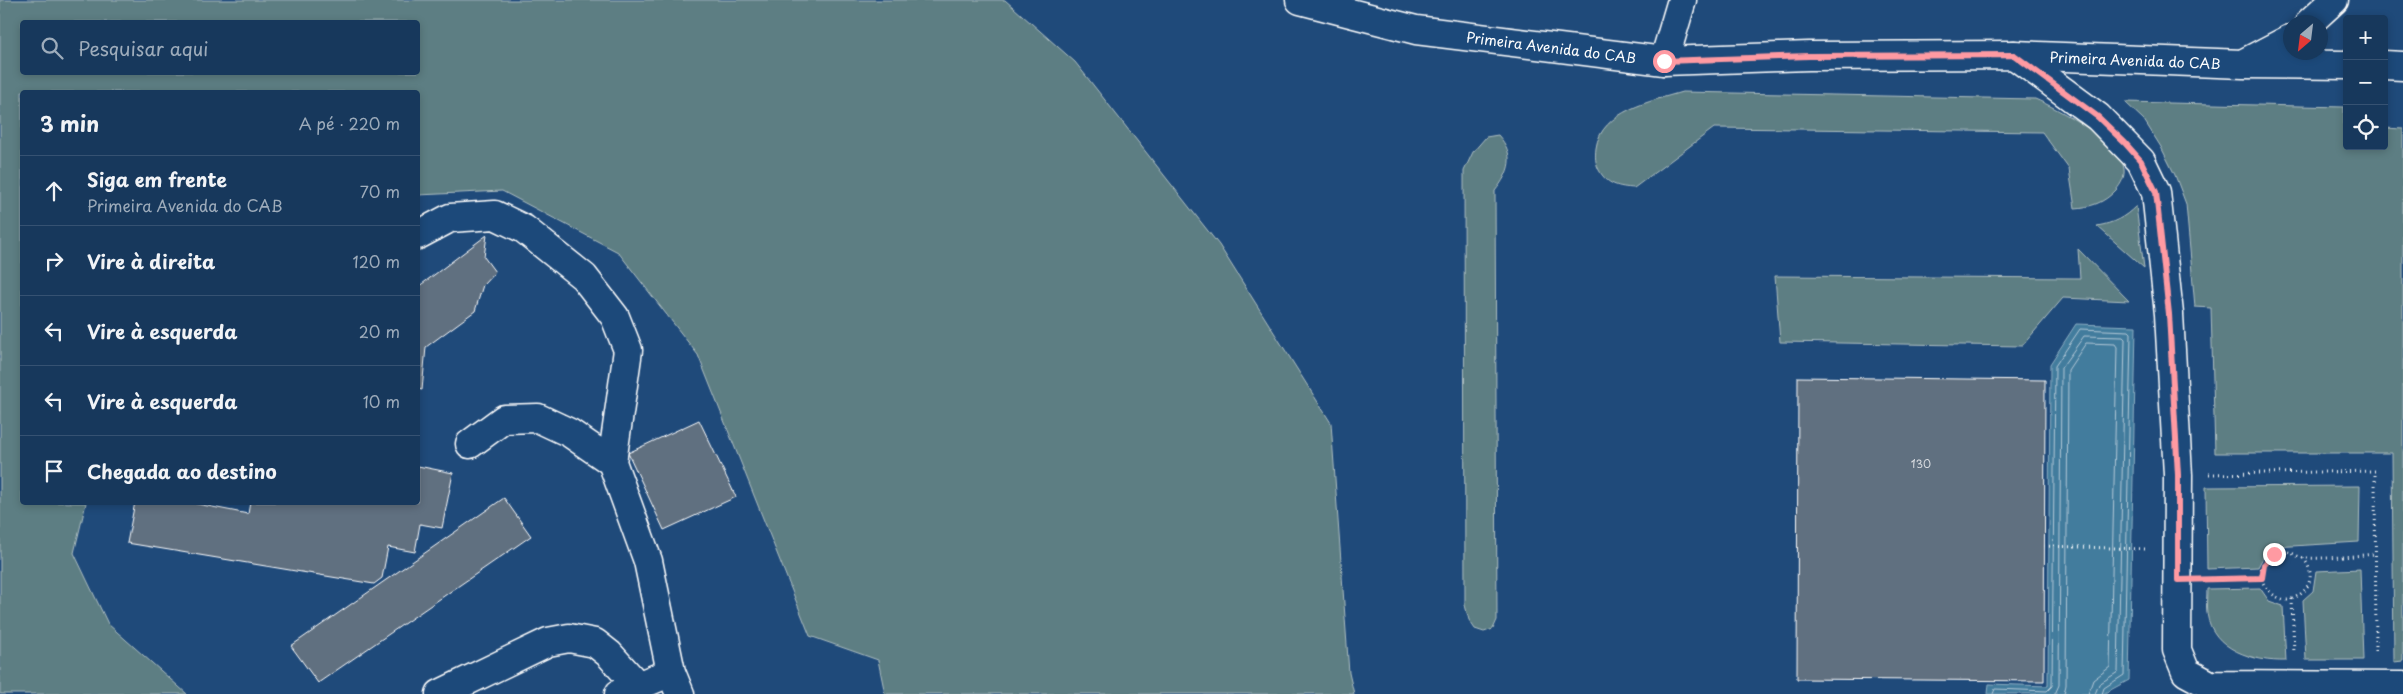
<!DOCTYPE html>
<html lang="pt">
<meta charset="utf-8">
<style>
body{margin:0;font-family:"Playpen Sans",sans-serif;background:#244365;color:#f1f3f6}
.controls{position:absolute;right:15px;top:15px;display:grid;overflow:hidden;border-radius:5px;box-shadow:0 2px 8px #0003}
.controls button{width:45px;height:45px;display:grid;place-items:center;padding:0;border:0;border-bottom:1px solid #365272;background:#17385c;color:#f1f3f6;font:25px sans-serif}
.compass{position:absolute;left:2283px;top:15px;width:45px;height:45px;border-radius:50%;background:#17385c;box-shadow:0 2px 8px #0003;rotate:208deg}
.stop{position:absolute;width:15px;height:15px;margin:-11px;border:4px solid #ff9aa2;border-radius:50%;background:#fff}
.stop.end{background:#ff9aa2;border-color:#fff;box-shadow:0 1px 5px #0008}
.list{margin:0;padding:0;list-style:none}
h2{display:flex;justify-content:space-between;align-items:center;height:65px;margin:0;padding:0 20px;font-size:21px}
h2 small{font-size:16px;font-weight:400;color:#9eacbb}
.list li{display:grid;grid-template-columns:32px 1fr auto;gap:15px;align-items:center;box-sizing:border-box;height:70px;padding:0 20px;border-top:1px solid #365272}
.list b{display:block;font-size:19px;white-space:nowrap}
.list p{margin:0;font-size:16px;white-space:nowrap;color:#9eacbb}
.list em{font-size:16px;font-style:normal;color:#9eacbb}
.icon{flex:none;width:28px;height:28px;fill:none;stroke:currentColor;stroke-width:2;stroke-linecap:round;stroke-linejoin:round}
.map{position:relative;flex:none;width:2403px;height:694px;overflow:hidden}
.search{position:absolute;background:#17385c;box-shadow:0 2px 8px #0003;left:20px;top:20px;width:400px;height:55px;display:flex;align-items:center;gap:12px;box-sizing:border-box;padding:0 18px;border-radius:5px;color:#9eacbb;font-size:19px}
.panel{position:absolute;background:#17385c;box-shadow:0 2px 8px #0003;left:20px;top:90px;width:400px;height:415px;border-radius:5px}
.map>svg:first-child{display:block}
.green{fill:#5d7e83;stroke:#aebec1;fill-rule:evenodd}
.water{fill:#437b9d;stroke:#8eb0c4}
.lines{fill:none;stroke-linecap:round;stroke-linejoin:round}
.shore{stroke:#b4cad8;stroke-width:1}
.building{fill:#617080;stroke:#fff}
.minor-casing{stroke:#fff;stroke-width:31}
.major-casing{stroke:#fff;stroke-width:31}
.path{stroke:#fff;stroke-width:3;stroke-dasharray:1 4;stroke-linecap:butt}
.minor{stroke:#1f4a7a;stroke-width:28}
.major{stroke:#1f4a7a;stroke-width:28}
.route{stroke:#ff9aa2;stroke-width:6}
.labels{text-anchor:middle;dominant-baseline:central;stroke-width:4;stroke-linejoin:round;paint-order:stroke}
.number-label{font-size:11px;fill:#d8dbdf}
.street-label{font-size:14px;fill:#fff;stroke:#1f4a7a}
</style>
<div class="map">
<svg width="2403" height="694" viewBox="0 0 2403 694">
<rect width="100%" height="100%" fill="#1f4a7a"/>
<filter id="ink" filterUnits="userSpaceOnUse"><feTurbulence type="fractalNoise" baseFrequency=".02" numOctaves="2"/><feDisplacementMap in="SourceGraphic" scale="10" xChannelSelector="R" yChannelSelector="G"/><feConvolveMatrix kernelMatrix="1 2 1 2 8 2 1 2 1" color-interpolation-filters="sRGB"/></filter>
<g filter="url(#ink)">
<path class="green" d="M0 0H1005L1075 62 1219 245 1331 423 1349 673 1354 694H885L878 660 810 636 698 355 618 252 502 191 418 195V92H22V502L86 503 74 553 108 624 187 694H0ZM22 22H418V72H22Z
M1682 92 2035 99C2057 108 2122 143 2124 169 2125 177 2121 184 2116 190 2104 203 2091 207 2075 208L2069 169 2042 132 1714 128 1634 188C1619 187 1607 185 1599 170 1595 162 1595 157 1596 148 1601 111 1652 101 1682 92Z
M2125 102 2344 107V127H2347V146H2384V128L2403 129V661L2394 662 2392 453H2215L2211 308 2195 307 2186 204 2175 175 2161 147 2144 120Z
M1498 135C1516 155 1510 172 1495 191L1497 620 1493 629 1484 632 1475 629 1469 620 1465 605 1464 171 1473 152 1486 137Z
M2136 206 2144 268 2097 226C2114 223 2124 218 2136 206Z
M2078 249 2129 301 2063 298 2022 346 1780 342 1775 276 2080 278Z
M2360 486 2359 542 2275 547 2266 552 2258 567 2207 569 2206 487Z
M2360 569 2363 660H2306L2303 600 2313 591 2316 571Z
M2260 588 2269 601 2283 606 2286 661C2254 662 2212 650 2207 613 2206 605 2207 597 2207 589Z"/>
<path class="water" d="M2076 324 2136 326 2129 680 2103 694H1988L1989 684 2048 686 2050 364Z"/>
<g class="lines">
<path class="shore" d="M1993 694 1995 689 2047 691 2052 686 2055 366 2080 329 2129 331 2131 333 2124 675 2104 688 2102 694
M2055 694 2059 685 2061 368 2084 336 2123 337 2125 339 2118 672 2099 684 2095 694
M2064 694 2066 685 2068 370 2086 343 2115 344 2117 347 2110 667 2093 680 2088 694"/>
</g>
<path class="building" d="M487 235 484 257 495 272 483 285 475 311 426 347 422 390 418 389V287Z
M1798 377 2045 380 2044 681 1797 679Z
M699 420 736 497 664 530 628 453Z
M418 466 453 473 442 528 420 524 415 552 388 547 382 578 374 584 127 543 135 502H187L248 514 250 502H418Z
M504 498 531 536 318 683 291 646Z"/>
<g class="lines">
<g class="minor-casing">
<path id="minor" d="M2014 55 2098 117 2141 161 2156 192 2169 314 2178 475 2177 650 2186 672 2210 685 2403 686
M1664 61 1682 0
M418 235 450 218 495 215 524 229 584 277 615 317 628 350 612 462
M470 444 504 419 538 418 570 433 612 462 648 561 671 672
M440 694 548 642 569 638 595 643 609 654 637 685
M619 694 671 672 680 694"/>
</g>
<g class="major-casing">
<g id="major">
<path id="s1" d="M1300 0 1416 30 1664 61 1809 56 2014 55 2243 64 2347 65"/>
<path d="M2310 22 2334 0"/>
<path d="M2246 62 2290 39"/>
<path d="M2384 65 2403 66"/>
</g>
</g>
<path class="path" d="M2209 474 2375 471 2376 655
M2044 546 2146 549
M2303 558C2318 575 2308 596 2287 600 2264 597 2249 568 2274 554 2289 546 2294 558 2306 558 2328 559 2352 556 2375 554
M2210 579 2261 578
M2292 599 2294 654"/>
<use href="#minor" class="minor"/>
<use href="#major" class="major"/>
</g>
</g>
<g class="lines" filter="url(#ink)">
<path class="route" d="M1664 61 1809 56 2014 55 2098 117 2125 143 2141 161 2156 192 2169 314 2178 475V580L2262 578 2264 565 2274 554"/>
</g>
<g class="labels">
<g class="number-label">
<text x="1921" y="463">130</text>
</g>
<g class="street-label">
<text stroke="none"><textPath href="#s1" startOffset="256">Primeira Avenida do CAB</textPath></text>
<text stroke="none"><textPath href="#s1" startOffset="841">Primeira Avenida do CAB</textPath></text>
</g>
</g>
</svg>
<div class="controls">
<button>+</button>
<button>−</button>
<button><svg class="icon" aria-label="locate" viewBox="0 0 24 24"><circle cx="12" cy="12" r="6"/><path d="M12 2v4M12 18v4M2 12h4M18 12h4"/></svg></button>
</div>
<svg class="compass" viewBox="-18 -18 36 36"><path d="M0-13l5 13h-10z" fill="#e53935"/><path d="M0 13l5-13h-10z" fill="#9eacbb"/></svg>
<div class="stop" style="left:1664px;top:61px"></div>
<div class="stop end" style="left:2274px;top:554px"></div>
<div class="search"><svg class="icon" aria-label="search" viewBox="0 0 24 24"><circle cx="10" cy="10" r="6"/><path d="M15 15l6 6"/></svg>Pesquisar aqui</div>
<section class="panel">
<h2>3 min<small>A pé · 220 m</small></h2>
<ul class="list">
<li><svg class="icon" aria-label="ahead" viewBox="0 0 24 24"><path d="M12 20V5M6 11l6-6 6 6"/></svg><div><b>Siga em frente</b><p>Primeira Avenida do CAB</p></div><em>70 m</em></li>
<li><svg class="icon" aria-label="right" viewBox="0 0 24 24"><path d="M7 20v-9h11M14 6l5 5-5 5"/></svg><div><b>Vire à direita</b></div><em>120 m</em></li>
<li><svg class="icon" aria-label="left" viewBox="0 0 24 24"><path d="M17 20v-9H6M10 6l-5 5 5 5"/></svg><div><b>Vire à esquerda</b></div><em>20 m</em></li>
<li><svg class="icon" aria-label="left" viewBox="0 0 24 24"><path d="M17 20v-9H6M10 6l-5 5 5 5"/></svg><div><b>Vire à esquerda</b></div><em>10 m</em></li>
<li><svg class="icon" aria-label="arrive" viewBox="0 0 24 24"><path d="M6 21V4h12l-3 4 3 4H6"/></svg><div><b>Chegada ao destino</b></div></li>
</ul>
</section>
</div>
